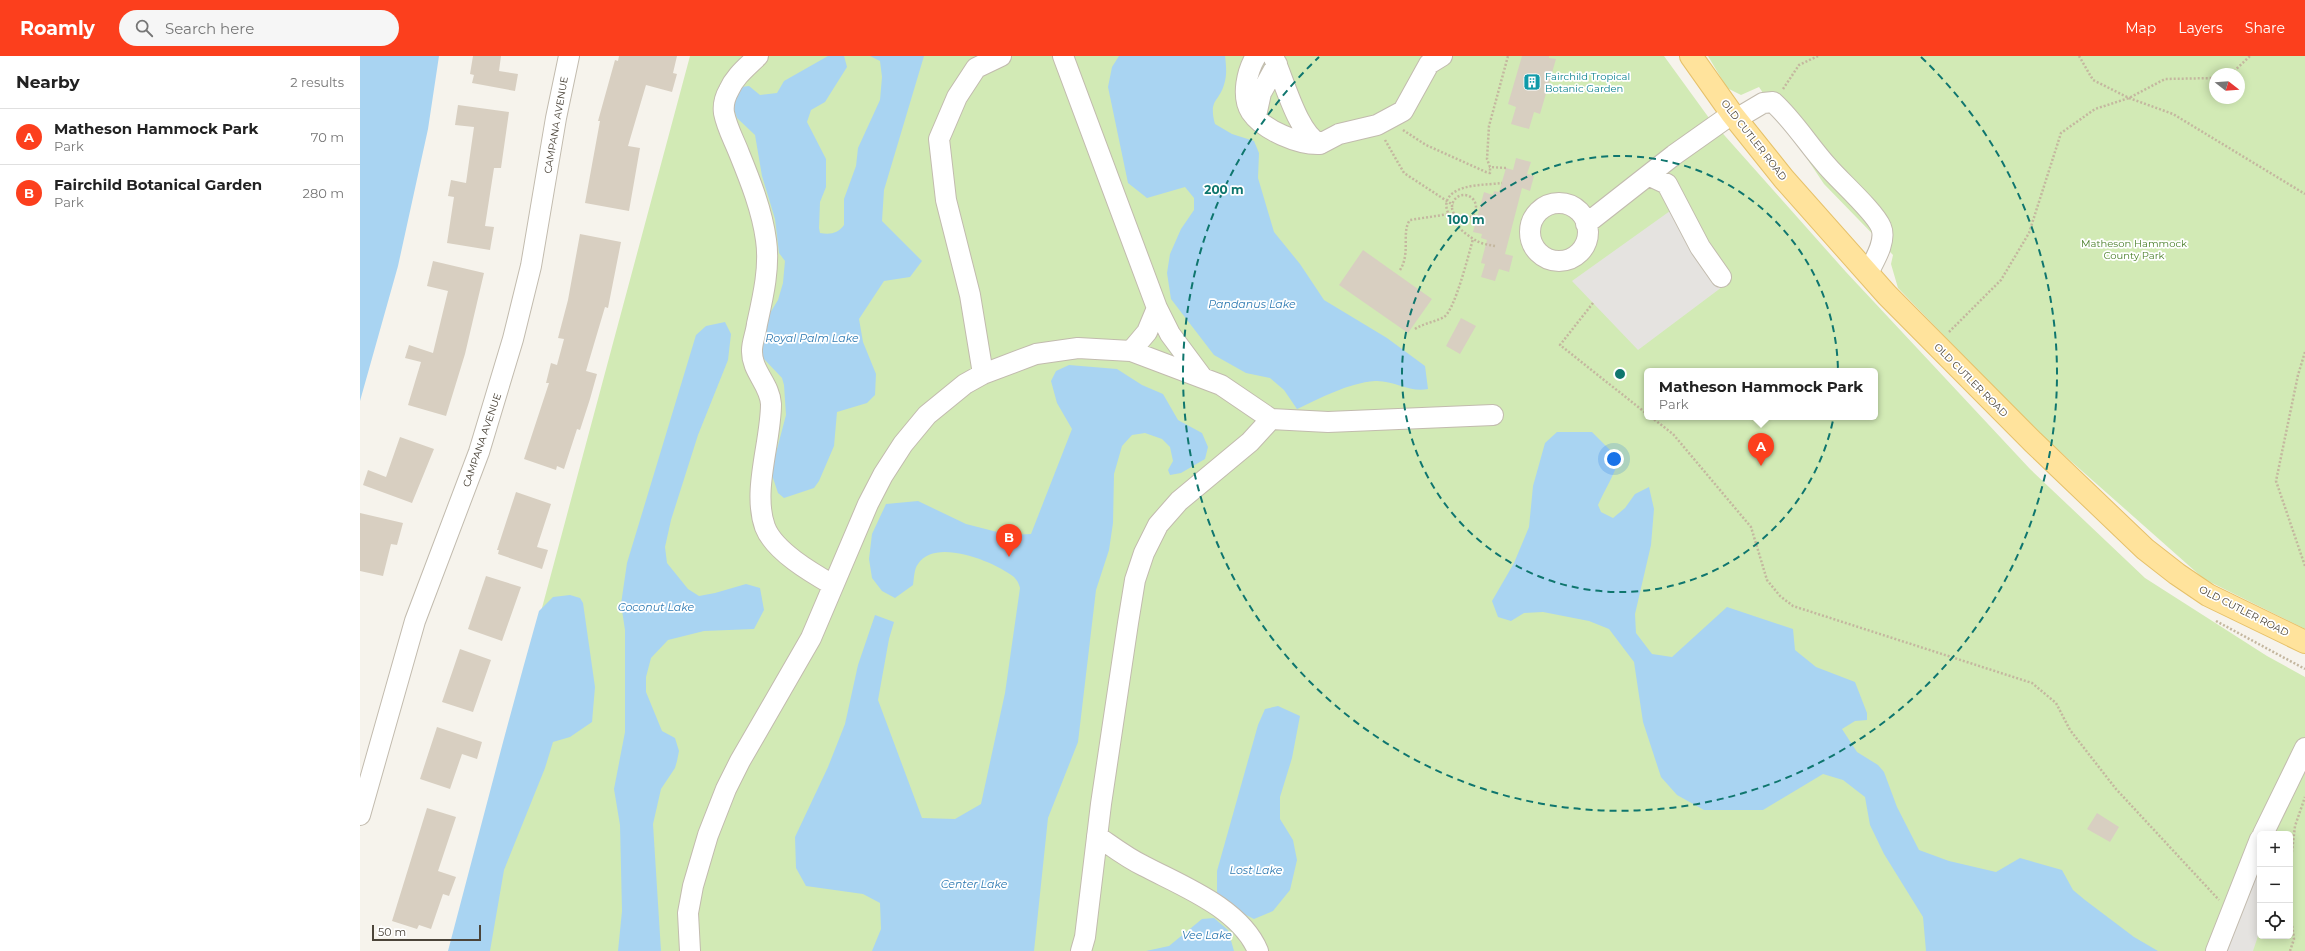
<!DOCTYPE html>
<meta charset="utf-8">
<style>
body{margin:0;font-family:Montserrat,sans-serif;background:#f6f6f6;color:#222}
.controls{position:absolute;right:12px;bottom:12px;display:grid;overflow:hidden;border-radius:6px;box-shadow:0 2px 10px #0003}
.controls button{width:36px;height:36px;display:grid;place-items:center;padding:0;border:0;border-bottom:1px solid #e0e0e0;background:#fff;color:#222;font:20px sans-serif}
.compass{position:absolute;left:1849px;top:12px;width:36px;height:36px;border-radius:50%;background:#fff;box-shadow:0 2px 10px #0003;rotate:107deg}
.scale{position:absolute;left:12px;bottom:10px;width:109px;box-sizing:border-box;padding-left:4px;border:2px solid #4b4439;border-top:0;font-size:11px;line-height:14px;white-space:nowrap;color:#4b4439;-webkit-text-stroke:3px #fff;paint-order:stroke}
.you{position:absolute;left:1254px;top:403px;width:14px;height:14px;margin:-10px;border:3px solid #fff;border-radius:50%;background:#1a73e8;box-shadow:0 0 0 6px #1a73e833}
.badge{display:grid;place-items:center;width:26px;height:26px;border-radius:50%;background:#fc3f1d;color:#fff;font-size:13px;font-weight:700}
.pin{position:absolute;translate:-50% -33px;filter:drop-shadow(0 1px 2px #0008)}
.pin::after{content:'';position:absolute;top:21px;width:14px;height:12px;background:inherit;clip-path:polygon(0 0,100% 0,50% 100%)}
.popup{position:absolute;left:1284px;top:312px;width:234px;height:52px;box-sizing:border-box;display:grid;place-content:center;border-radius:6px;background:#fff;filter:drop-shadow(0 1px 3px #0005);font-size:13px;white-space:nowrap;color:#767676}
.popup b{font-size:15px;color:#222}
.popup::after{content:'';position:absolute;left:50%;top:100%;margin-left:-8px;border:8px solid transparent;border-top-color:#fff}
.list{margin:0;padding:0;list-style:none}
h2{display:flex;justify-content:space-between;align-items:center;height:52px;margin:0;padding:0 16px;font-size:17px}
h2 small{font-size:13px;font-weight:400;color:#767676}
.list li{display:grid;grid-template-columns:26px 1fr auto;gap:12px;align-items:center;box-sizing:border-box;height:56px;padding:0 16px;border-top:1px solid #e0e0e0}
.list b{display:block;font-size:15px;white-space:nowrap}
.list p{margin:0;font-size:13px;white-space:nowrap;color:#767676}
.list em{font-size:13px;font-style:normal;color:#767676}
.icon{flex:none;width:22px;height:22px;fill:none;stroke:currentColor;stroke-width:2;stroke-linecap:round;stroke-linejoin:round}
.map{position:relative;flex:none;width:1945px;height:895px;overflow:hidden}
header{display:flex;align-items:center;gap:24px;box-sizing:border-box;height:56px;padding:0 20px;background:#fc3f1d;color:#fff}
header strong{font-size:19px}
nav{display:flex;gap:22px;margin-inline-start:auto;font-size:14px}
.search{width:280px;height:36px;background:#f6f6f6;display:flex;align-items:center;gap:10px;box-sizing:border-box;padding:0 14px;border-radius:22px;color:#767676;font-size:15px}
main{display:flex}
aside{flex:1;background:#fff}
.map>svg:first-child{display:block}
.green{fill:#d2eab5;fill-rule:evenodd}
.parking{fill:#e5e3e0}
.water{fill:#a9d4f2}
.building{fill:#d8cfc1}
.lines{fill:none;stroke-linecap:round;stroke-linejoin:round}
.minor-casing{stroke:#c2bbae;stroke-width:22}
.major-casing{stroke:#e6c16a;stroke-width:24}
.path{stroke:#c4b79f;stroke-width:2.5;stroke-dasharray:2 2;stroke-linecap:butt}
.minor{stroke:#fff;stroke-width:20}
.major{stroke:#ffe39c;stroke-width:22}
.ring{fill:none;stroke:#0f766e;stroke-width:2;stroke-dasharray:7 5}
.labels{text-anchor:middle;dominant-baseline:central;stroke-width:3.5;stroke-linejoin:round;paint-order:stroke}
.culture-label{font-size:10px;fill:#0d838f;stroke:#fff;text-anchor:start}
.street-label{font-size:10px;fill:#4b4439;stroke:#fff}
.park-label{font-size:10px;fill:#4a7f2a;stroke:#fff}
.water-label{font-size:11px;font-style:italic;fill:#2e7ab2;stroke:#fff}
.centre{fill:#0f766e;stroke:#fff;stroke-width:2}
.ring-label{font-size:12px;text-anchor:middle;font-weight:bold;fill:#0f766e;stroke:#fff;stroke-width:3.5;stroke-linejoin:round;paint-order:stroke}
</style>
<header>
<strong>Roamly</strong>
<div class="search"><svg class="icon" aria-label="search" viewBox="0 0 24 24"><circle cx="10" cy="10" r="6"/><path d="M15 15l6 6"/></svg>Search here</div>
<nav><a>Map</a><a>Layers</a><a>Share</a></nav>
</header>
<main>
<aside>
<h2>Nearby<small>2 results</small></h2>
<ul class="list">
<li><span class="badge">A</span><div><b>Matheson Hammock Park</b><p>Park</p></div><em>70 m</em></li>
<li><span class="badge">B</span><div><b>Fairchild Botanical Garden</b><p>Park</p></div><em>280 m</em></li>
</ul>
</aside>
<div class="map">
<svg width="1945" height="895" viewBox="0 0 1945 895">
<rect width="100%" height="100%" fill="#f6f3ec"/>
<path class="green" d="M330 0H1304L1349 62 1486 216 1670 413 1785 522 1907 600 1945 621V895H90ZM1287 315H1515V361H1287ZM1900 778H1930V880H1900Z
M1348 0H1945V573L1844 523 1669 368 1538 232 1531 208 1533 199 1464 128 1399 31 1381 39 1367 32ZM1855 18H1879V42H1855Z"/>
<path class="parking" d="M1317 150 1366 228 1278 294 1212 225Z
M1900 804V874L1893 895H1866Z"/>
<path class="water" d="M0 0H79L68 73 38 210 0 345Z
M468 0H484L487 11 465 46 451 54 447 66 466 103V131L460 146 459 172 460 177C471 179 478 177 484 169V143L496 110 498 92 520 44 522 21 520 5 510 0H564L524 134 522 165 562 205 550 221 524 225 499 263 503 286 516 318 515 339 507 347 477 356 474 390 459 425 454 432 424 442 418 437 411 416 426 359 424 329 422 322 404 303 400 295 407 262 418 244 423 227 425 205 419 197 415 163 402 120 395 79 377 62 371 46 381 31 389 30 400 39 417 37 424 25Z
M759 0H865C866 8 867 17 865 25 860 47 848 42 855 68L872 78 894 85 899 97 898 122 914 176 940 208 964 244 1027 282 1065 310 1068 333C1050 337 1034 324 1015 325 988 327 961 342 937 353L924 334 910 322 886 317 854 299 811 243 807 217 810 198 821 173 834 154V142L825 131 787 142 768 127 748 31 752 11Z
M365 266 371 278 368 304 338 379 311 464 305 491 307 507 328 533 339 540 355 537 386 528 400 532 404 554 394 573 344 575 308 584 291 602 286 621V636L302 675 315 682 319 695 317 705 315 712 301 733 293 768 301 895H258L262 855 260 769 254 733 265 676V574L261 548 267 507 336 279 346 270Z
M709 309 757 313 782 329 803 338 818 364 842 377 848 391 845 403 821 417 810 419 808 414 813 405 810 391 802 383 785 377 772 379 762 390 754 418 753 467 749 494 736 534 718 686 688 762 674 895H512L521 873 520 847 503 838 446 830 436 812 435 781 468 711 485 668 498 609 515 559 534 566 529 583 518 644 562 762 595 763 621 748 645 637 660 532C659 528 657 524 654 521 635 506 575 481 558 508 554 513 554 523 553 529L535 542 522 535 512 522 509 503 512 478 526 448 558 445 606 468 649 479 671 478 712 373 697 347 691 325 696 315Z
M1197 376H1232L1259 403C1254 420 1245 433 1238 449L1241 456 1253 462 1265 452 1275 438 1289 431 1294 453 1291 489 1275 558 1276 577 1292 598 1312 601 1367 551 1433 573 1435 594 1456 611 1495 626 1507 657V664L1495 665 1482 673 1497 696 1518 709 1524 716 1537 751 1559 794 1589 805 1636 816 1660 802 1702 814 1713 834 1725 844 1774 881 1798 895H1566L1563 861 1524 798 1510 769 1505 741 1483 724 1463 718 1403 754H1344L1317 739 1301 721 1283 666 1274 606 1249 573 1229 565 1183 556 1164 557 1151 565 1138 561 1132 545 1154 507 1169 471 1173 430 1185 387Z
M210 539 220 542 223 547 235 631 232 666 210 681 193 686 185 712 144 814 130 895H88C118 782 147 668 179 555L193 541Z
M918 650 940 660 932 702 920 741V763L933 784 937 804 930 834 913 855 894 863 868 850 857 838V815L898 669 905 653Z
M854 862 868 874 874 895H786L809 890 842 863Z"/>
<path class="building" d="M113 0H141L139 15 158 18 155 35 112 27 114 19 110 18Z
M259 0H317L313 17 317 18 312 36 286 29 268 90 280 92 269 155 225 147 240 65H238L255 4 258 5Z
M1162 0H1189V2L1196 3 1180 58 1174 56 1169 73 1151 68 1156 51 1148 48Z
M98 49 149 56 141 112H134L125 170 134 171 130 194 87 187 94 141 88 140 91 124 106 127 114 71 95 69Z
M1156 102 1171 106 1167 118 1174 120 1170 135 1162 132 1145 198 1153 200 1149 216 1139 213 1135 225 1121 221 1125 208 1121 207 1127 184 1121 182 1122 178 1113 176 1124 136 1133 139 1134 135 1139 136 1146 112 1153 114Z
M220 178 261 186 248 252 245 251 226 315 237 318 230 343 220 374 217 373 204 413 197 410 196 414 164 403 189 327H186L191 307 197 309 204 283 198 282 208 244Z
M1003 194 1072 243 1048 277 979 229Z
M73 205 124 217 105 298 86 360 48 349 61 306 45 302 49 289 73 297 88 235 67 230Z
M1101 262 1116 270 1100 298 1086 290Z
M40 381 74 393 52 447 3 429 8 414 26 421Z
M156 436 191 448 177 491 188 494 182 513 138 498 139 494H137Z
M0 457 43 467 37 489 31 488 23 520 0 515Z
M126 520 161 531 142 585 108 573Z
M100 593 131 604 113 656 82 646Z
M77 671 122 686 117 703 102 698 90 733 60 723Z
M67 752 96 761 78 815 96 821 89 840 83 838 71 873 59 869 57 873 32 865Z
M1737 757 1759 771 1750 786 1727 773Z"/>
<g class="lines">
<g class="minor-casing">
<path id="minor" d="M398 0C387 11 375 20 369 34 365 41 363 50 364 57 367 72 374 84 379 97 390 124 402 154 406 184 410 211 403 241 397 268 396 277 392 286 392 294 391 315 410 328 411 348 411 386 392 435 405 471 414 495 452 517 473 529
M703 0 797 252 810 278 842 321
M896 0C887 15 881 40 891 56 903 74 939 89 960 88
M913 0C924 23 937 77 960 88L979 78 1017 69 1043 55 1069 8 1082 0
M896 60 901 37 917 8
M1376 63 1403 47 1413 46C1434 65 1449 90 1468 111 1480 125 1515 156 1521 171 1527 185 1514 205 1508 217
M1290 120 1307 128 1340 191 1361 221
M1170 176a29 29 0 1 1 58 0a29 29 0 1 1-58 0Z
M1226 168 1314 99 1372 58
M771 295 787 276 797 252
M623 318 610 239 586 144 579 83 597 41 616 12 641 0
M0 759 55 565 119 396 153 283 171 210 196 62 209 0
M1903 778 1945 692
M737 780C753 791 767 802 784 810 822 830 880 852 898 895
M330 895 328 857 333 830 348 779 366 733 380 705 451 582 508 448 523 419 543 388 567 359 605 328 623 318 676 298 718 292 771 295 861 329 911 363 968 366 1133 359
M721 895 725 881 741 748 768 567 775 524 784 497 798 469 819 445 890 386 911 363
M1856 895 1900 783"/>
</g>
<g class="major-casing">
<path id="major" d="M1331 0 1372 58 1424 123 1527 239 1673 386 1785 493 1817 518 1848 539 1945 586"/>
</g>
<path class="path" d="M1719 0 1733 24 1769 42 1813 58 1945 138
M1871 18 1890 0
M1423 33 1439 9 1458 0
M1043 74 1066 89 1126 116 1130 117V111
M1025 84 1044 117 1093 149
M1146 112 1130 111 1127 103 1129 70 1148 0
M1092 151a12 12 0 1 1 24 0a12 12 0 1 1-24 0Z
M1135 190C1129 189 1122 188 1117 185 1103 178 1073 152 1093 137 1105 128 1127 129 1142 127
M1040 214C1051 197 1041 176 1050 164L1089 158
M1233 247 1200 289 1287 358
M1055 273C1064 267 1075 266 1084 261 1095 254 1109 197 1113 183
M1589 276 1641 224 1669 177 1701 77 1735 53 1769 42 1805 23 1855 22
M1945 296 1938 319 1916 425 1945 510
M1291 361 1313 378 1391 471 1407 524 1420 540 1433 550 1672 627 1696 647 1710 674 1756 733 1859 844
M1856 565 1945 613
M1930 812 1935 770 1945 741
M1930 854 1934 883 1930 895"/>
<use href="#minor" class="minor"/>
<use href="#major" class="major"/>
</g>
<g class="ring">
<circle cx="1260" cy="318" r="218"/>
<path d="M1561 1A437 437 0 1 1 959 1"/>
</g>
<defs>
<g id="building-square" transform="scale(0.9)"><rect x="-9" y="-9" width="18" height="18" rx="4" fill="#0f9aa8" stroke="#fff"/><path d="M-4-6H4V6H1V3H-1V6H-4ZM-2.5-4.3h1.7v1.8h-1.7ZM.8-4.3h1.7v1.8H.8ZM-2.5-1h1.7V.8h-1.7ZM.8-1h1.7V.8H.8Z" fill="#fff"/></g>
</defs>
<g fill-rule="evenodd">
<use href="#building-square" x="1172" y="26"/>
</g>
<g class="labels">
<g class="culture-label">
<text x="1185" y="20">Fairchild Tropical<tspan x="1185" dy="12">Botanic Garden</tspan></text>
</g>
<g class="street-label">
<text transform="translate(196 69) rotate(-80)">CAMPANA AVENUE</text>
<text transform="translate(1394 84) rotate(52)">OLD CUTLER ROAD</text>
<text transform="translate(1611 324) rotate(45)">OLD CUTLER ROAD</text>
<text transform="translate(122 384) rotate(-71)">CAMPANA AVENUE</text>
<text transform="translate(1884 555) rotate(27)">OLD CUTLER ROAD</text>
</g>
<g class="park-label">
<text x="1774" y="187">Matheson Hammock<tspan x="1774" dy="12">County Park</tspan></text>
</g>
<g class="water-label">
<text x="892" y="248">Pandanus Lake</text>
<text x="452" y="282">Royal Palm Lake</text>
<text x="296" y="551">Coconut Lake</text>
<text x="896" y="814">Lost Lake</text>
<text x="614" y="828">Center Lake</text>
<text x="847" y="879">Vee Lake</text>
</g>
</g>
<circle cx="1260" cy="318" r="6" class="centre"/>
<g class="ring-label">
<text x="864" y="138">200 m</text>
<text x="1106" y="168">100 m</text>
</g>
</svg>
<div class="controls">
<button>+</button>
<button>−</button>
<button><svg class="icon" aria-label="locate" viewBox="0 0 24 24"><circle cx="12" cy="12" r="6"/><path d="M12 2v4M12 18v4M2 12h4M18 12h4"/></svg></button>
</div>
<svg class="compass" viewBox="-18 -18 36 36"><path d="M0-13l5 13h-10z" fill="#e53935"/><path d="M0 13l5-13h-10z" fill="#767676"/></svg>
<div class="scale">50 m</div>
<div class="you"></div>
<div class="pin badge" style="left:1401px;top:410px">A</div>
<div class="popup"><b>Matheson Hammock Park</b>Park</div>
<div class="pin badge" style="left:649px;top:501px">B</div>
</div>
</main>
